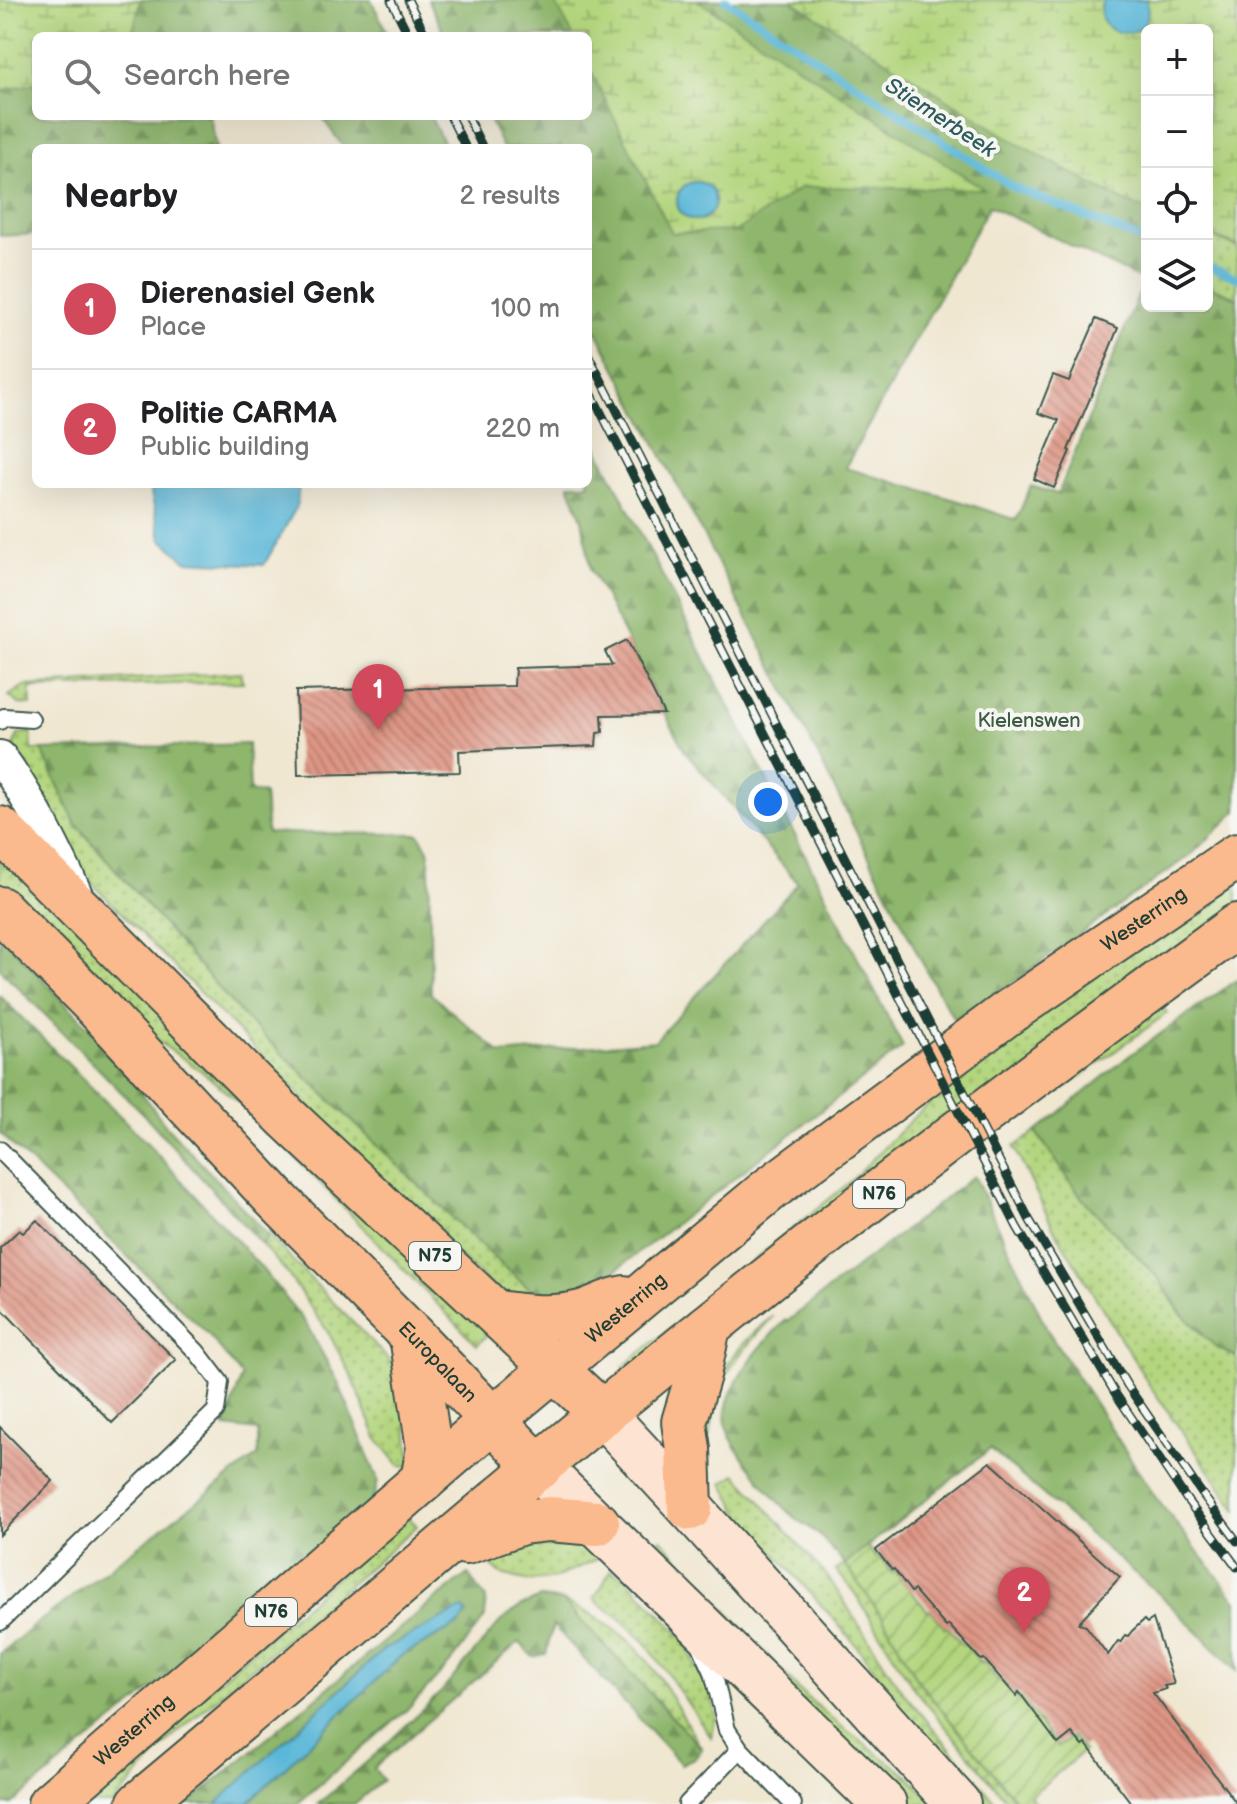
<!DOCTYPE html>
<meta charset="utf-8">
<style>
body{margin:0;font-family:"Balsamiq Sans",sans-serif;background:#f2f2f2;color:#202124}
.controls{position:absolute;right:24px;top:24px;display:grid;overflow:hidden;border-radius:12px;box-shadow:0 8px 32px #0002}
.controls button{width:72px;height:72px;display:grid;place-items:center;padding:0;border:0;border-bottom:2px solid #e0e0e0;background:#fff;color:#202124;font:40px sans-serif}
.you{position:absolute;left:768px;top:802px;width:28px;height:28px;margin:-20px;border:6px solid #fff;border-radius:50%;background:#1a73e8;box-shadow:0 0 0 12px #1a73e833}
.badge{display:grid;place-items:center;width:52px;height:52px;border-radius:50%;background:#d1495b;color:#fff;font-size:26px;font-weight:700}
.pin{position:absolute;translate:-50% -66px;filter:drop-shadow(0 2px 4px #0008)}
.pin::after{content:'';position:absolute;top:42px;width:28px;height:24px;background:inherit;clip-path:polygon(0 0,100% 0,50% 100%)}
.list{margin:0;padding:0;list-style:none}
h2{display:flex;justify-content:space-between;align-items:center;height:104px;margin:0;padding:0 32px;font-size:34px}
h2 small{font-size:26px;font-weight:400;color:#757577}
.list li{display:grid;grid-template-columns:52px 1fr auto;gap:24px;align-items:center;box-sizing:border-box;height:120px;padding:0 32px;border-top:2px solid #e0e0e0}
.list b{display:block;font-size:30px;white-space:nowrap}
.list p{margin:0;font-size:26px;white-space:nowrap;color:#757577}
.list em{font-size:26px;font-style:normal;color:#757577}
.icon{flex:none;width:44px;height:44px;fill:none;stroke:currentColor;stroke-width:2;stroke-linecap:round;stroke-linejoin:round}
.map{position:relative;flex:none;width:1237px;height:1804px;overflow:hidden}
.search{position:absolute;background:#fff;box-shadow:0 8px 32px #0002;left:32px;top:32px;width:560px;height:88px;display:flex;align-items:center;gap:20px;box-sizing:border-box;padding:0 28px;border-radius:12px;color:#757577;font-size:30px}
.panel{position:absolute;background:#fff;box-shadow:0 8px 32px #0002;left:32px;top:144px;width:560px;height:344px;border-radius:12px}
.map>svg:first-child{display:block}
.grass{fill:url(#grass-dots);stroke:#698958;stroke-width:2}
.forest{fill:url(#forest-firs);stroke:#567a50;stroke-width:2;fill-rule:evenodd}
.wetland{fill:url(#wetland-marsh);stroke:#698958;stroke-width:2}
.garden{fill:url(#garden-furrows);stroke:#698958;stroke-width:2}
.water{fill:#5ab7d8;stroke:#3c7a86;stroke-width:2}
.lines{fill:none;stroke-linecap:round;stroke-linejoin:round}
.stream{stroke:#5ab7d8;stroke-width:8}
.building{fill:url(#building-back-hatch)}
.service-casing{stroke:#3e564c;stroke-width:20}
.minor-casing{stroke:#3e564c;stroke-width:36}
.secondary-casing{stroke:#3e564c;stroke-width:48}
.primary-casing{stroke:#3e564c;stroke-width:48}
.trunk-casing{stroke:#3e564c;stroke-width:48}
.service{stroke:#fff;stroke-width:16}
.minor{stroke:#fff;stroke-width:32}
.secondary{stroke:#fde3d1;stroke-width:44}
.primary{stroke:#fbba8d;stroke-width:44}
.trunk{stroke:#fbba8d;stroke-width:44}
.rail-casing{stroke:#1f3d34;stroke-width:9}
.rail{stroke:#f6f6f2;stroke-width:6;stroke-dasharray:18;stroke-linecap:butt}
.labels{text-anchor:middle;dominant-baseline:central;stroke-width:8;stroke-linejoin:round;paint-order:stroke}
.shield{fill:#f6f6f2;stroke:#60746d;stroke-width:2}
.shield-label{font-size:18px;font-weight:bold;fill:#1f3d34}
.park-label{font-size:20px;fill:#3d5b43;stroke:#f6f6f2}
.street-label{font-size:20px;fill:#1f3d34;stroke:#f6f6f2}
.water-label{font-size:22px;font-style:italic;fill:#2e5c5d;stroke:#f6f6f2}
</style>
<div class="map">
<svg width="1237" height="1804" viewBox="0 0 1237 1804">
<defs>
<pattern id="grass-dots" width="8" height="8" patternUnits="userSpaceOnUse" patternTransform="scale(2)"><rect width="8" height="8" fill="#b3d57d"/><path d="M2 2h.1M6 6h.1" fill="none" stroke="#91ae67" stroke-width="1.8" stroke-linecap="round"/></pattern>
<pattern id="forest-firs" width="22" height="20" patternUnits="userSpaceOnUse" patternTransform="scale(2)"><rect width="22" height="20" fill="#8eb66c"/><path d="M5 1l3.5 6h-7zM16 11l3.5 6h-7z" fill="#73955a"/></pattern>
<pattern id="wetland-marsh" width="20" height="14" patternUnits="userSpaceOnUse" patternTransform="scale(2)"><rect width="20" height="14" fill="#b3d57d"/><path d="M1 5h8M5 5V1M11 12h8M15 12V8" fill="none" stroke="#91ae67"/></pattern>
<pattern id="garden-furrows" width="10" height="10" patternUnits="userSpaceOnUse" patternTransform="scale(2)"><rect width="10" height="10" fill="#b3d57d"/><path d="M-1 1l2-2M0 10L10 0M9 11l2-2" fill="none" stroke="#91ae67"/></pattern>
<pattern id="building-back-hatch" width="6" height="6" patternUnits="userSpaceOnUse" patternTransform="scale(2)"><rect width="6" height="6" fill="#de9584"/><path d="M-1 5l2 2M0 0l6 6M5-1l2 2" fill="none" stroke="#b37b6d"/></pattern>
</defs>
<rect width="100%" height="100%" fill="#f6f6f2"/>
<filter id="ink" filterUnits="userSpaceOnUse"><feTurbulence type="fractalNoise" baseFrequency=".0125" numOctaves="2"/><feDisplacementMap in="SourceGraphic" scale="16" xChannelSelector="R" yChannelSelector="G"/><feConvolveMatrix kernelMatrix="1 2 1 2 8 2 1 2 1" color-interpolation-filters="sRGB"/></filter>
<filter id="wash" filterUnits="userSpaceOnUse"><feTurbulence type="fractalNoise" baseFrequency=".006" numOctaves="4" result="noise"/><feDisplacementMap in="SourceGraphic" scale="32" xChannelSelector="R" yChannelSelector="G"/><feGaussianBlur stdDeviation="1.8" result="paint"/><feColorMatrix in="noise" values="0 0 0 0 0 0 0 0 0 0 0 0 0 0 0 0 0 1.4 0 .05"/><feComposite in="paint" operator="in"/></filter>
<g filter="url(#wash)">
<rect width="100%" height="100%" fill="#f0e7d1"/>
<path class="grass" d="M1208 235 1237 247V298L1207 285Z
M241 672 243 682 30 688 31 705 19 704 9 696 24 686Z
M31 731 32 750H42L75 823 243 1016 505 1268 544 1300 502 1295 362 1168 293 1087 82 873 12 749 18 735Z
M0 850 492 1330 477 1345 257 1118 203 1072 141 1030 0 887Z
M1237 876V910L627 1374 623 1367 850 1182 914 1117 1050 1003Z
M1158 1001 1167 1013 1054 1096 1093 1056Z
M1036 1132 1082 1198 1159 1279 1180 1312 1217 1348 1237 1357V1510L1148 1383 1054 1229 1014 1147Z
M268 1235 389 1360 402 1377 411 1466 399 1465 377 1438 351 1375 328 1332 284 1269 262 1245Z
M773 1316C751 1341 725 1368 715 1401 711 1415 716 1422 708 1438 705 1427 707 1419 710 1408 719 1368 742 1341 773 1316Z
M736 1474 828 1577 902 1691 997 1804H977L895 1705 899 1702 852 1640 736 1509 735 1504 723 1483Z
M407 1516 417 1526 172 1737 113 1804H77Z
M519 1539 586 1540 600 1558 555 1578 529 1581 501 1574 484 1559 496 1549Z
M661 1539 801 1692 837 1723 908 1776 935 1804H907L647 1556Z
M845 1564 883 1618 919 1682 1019 1804H1010L915 1690 854 1592 836 1570Z
M611 1570 627 1579 683 1638 698 1670 711 1693 716 1717 711 1737 647 1644 619 1617 599 1604 594 1597C601 1591 605 1579 611 1570Z
M563 1601C593 1614 624 1632 645 1658 666 1684 684 1720 702 1749Z"/>
<path class="forest" d="M0 0H371L389 36H36V116H210L216 148H36V234L0 236Z
M428 0H1237V247L1209 235 1207 242V30H1147V306H1207V285L1237 298V811L1193 853 1013 982 954 1019 927 972 795 710 588 315V148H503L487 116H588V36H446ZM989 206 1144 281 1058 494 1031 486 1016 520 959 501 845 468Z
M321 116H430L446 148H344Z
M588 430 903 1047 602 1281 584 1293 544 1300 505 1268 243 1016 75 823 42 750 248 744 250 792 264 794 267 833 419 834 429 852 431 994 501 1054 655 1041 798 883 684 750 591 570 582 519 569 484H588Z
M0 935 105 1044 168 1128 268 1235 262 1245 150 1121 0 969Z
M1237 980V1357L1217 1348 1180 1312 1159 1279 1082 1198 1036 1132 1130 1055Z
M0 996 147 1143 258 1264 305 1322 338 1382 378 1480 373 1500 346 1530 12 1804H0V1654L36 1624 258 1455V1431L225 1427 242 1376 209 1335 0 1133Z
M974 1176 1048 1331 1156 1498 1237 1601V1671L1159 1594 990 1449 845 1564C837 1555 829 1545 820 1536 811 1528 800 1522 791 1514 774 1498 729 1446 726 1424 721 1389 762 1343 786 1320L788 1321Z
M468 1574 486 1599 485 1617 453 1660 411 1706 297 1804H247L401 1656 460 1624 384 1649 216 1804H188L423 1609Z
M540 1598 563 1601 702 1749 696 1757 681 1764 553 1625 546 1654 533 1657 519 1642 374 1768 383 1780 354 1804H318L376 1754 442 1691 500 1622 521 1606Z"/>
<path class="wetland" d="M0 0H140L134 28 124 36H36V83L0 91Z
M554 0H697L984 189 802 187 736 231 672 233 588 66V36H573Z
M791 0H1237V246L1207 234V30H1147V210L1123 201 1018 144Z"/>
<path class="garden" d="M867 1546 877 1558 880 1557 892 1573 893 1570 928 1611 931 1610 945 1628 948 1627 963 1645 966 1643 980 1663 984 1662 997 1679H1001L1016 1698 1019 1696 1058 1747 1072 1736 1084 1751 1030 1796 1036 1804H1019L919 1682 883 1618 845 1564Z"/>
<path class="water" d="M1103 0H1146C1160 45 1088 42 1103 0Z
M677 201a19 19 0 1 1 38 0a19 19 0 1 1-38 0Z
M149 484H299L297 506 264 565 186 561 161 539Z
M463 1608 467 1614 460 1624 401 1656 247 1804H216L384 1649Z"/>
<g class="lines">
<path class="stream" d="M726 0 1013 187 1147 242
M1207 266 1237 278"/>
</g>
<g id="blocks">
<path class="building" d="M1096 319 1118 328 1107 355 1108 356 1068 450 1070 451 1054 488 1034 479 1059 420 1038 413 1053 375 1069 381Z
M627 640 664 714 602 715 603 732 597 733 596 746 459 751 460 772 298 775 296 691 514 686 515 668 612 665 605 651Z
M37 1220 176 1360 112 1423 0 1307V1248L19 1230 23 1233Z
M0 1427 53 1481 0 1535Z
M990 1462 1120 1577 1078 1623 1086 1626 1108 1655 1118 1641 1121 1642 1125 1635 1128 1636 1132 1631 1144 1620 1147 1623 1153 1619 1174 1684 1164 1686 1166 1689 1153 1693 1237 1804H1132L1086 1744 1083 1746 1072 1733 1058 1744 1019 1692 1016 1696 984 1659 981 1660 949 1625 946 1627 914 1590 911 1592 894 1569 892 1570 876 1550Z"/>
</g>
</g>
<g filter="url(#ink)">
<use href="#blocks" fill-opacity="0" stroke="#3e564c" stroke-width="2"/>
<g class="lines">
<g class="service-casing">
<path id="service" d="M0 721 4 717 31 719
M0 1150 197 1352 220 1382 216 1411 0 1622
M701 1646 713 1672 727 1730 740 1749 793 1804
M687 1804 740 1749"/>
</g>
<g class="minor-casing">
<path id="minor" d="M0 757C30 798 53 846 75 892"/>
</g>
<g class="secondary-casing">
<path id="secondary" d="M603 1414 690 1508 958 1804
M539 1468 884 1804"/>
</g>
<g class="primary-casing">
<g id="primary">
<path d="M0 829 288 1119 603 1414"/>
<path id="s1" d="M0 909 94 1004 276 1199 412 1336 539 1468"/>
</g>
</g>
<g class="trunk-casing">
<g id="trunk">
<path d="M497 1313C525 1317 553 1320 581 1313 596 1309 608 1301 624 1298"/>
<path d="M412 1336 429 1448 423 1480"/>
<path d="M690 1508 688 1449 684 1422 698 1375 708 1327"/>
<path d="M466 1542 522 1522 549 1519 597 1523"/>
<path id="s2" d="M50 1804 492 1420 770 1189 1006 1014 1237 856"/>
<path d="M139 1804C329 1646 515 1482 708 1327 880 1188 1058 1056 1237 926"/>
</g>
</g>
<use href="#service" class="service"/>
<use href="#minor" class="minor"/>
<use href="#secondary" class="secondary"/>
<use href="#primary" class="primary"/>
<use href="#trunk" class="trunk"/>
<g class="rail-casing">
<path id="rail" d="M391 0 409 36
M408 0 426 36
M450 116 466 148
M467 116 483 148
M588 354 1029 1219 1127 1385 1200 1491 1237 1541
M588 387 1017 1227 1115 1393 1187 1500 1237 1567"/>
</g>
<use href="#rail" class="rail"/>
</g>
</g>
<g class="labels">
<g class="shield">
<rect x="853" y="1180" width="52" height="28" rx="6"/>
<rect x="409" y="1242" width="52" height="28" rx="6"/>
<rect x="245" y="1598" width="52" height="28" rx="6"/>
</g>
<g class="shield-label">
<text x="879" y="1194">N76</text>
<text x="435" y="1256">N75</text>
<text x="271" y="1612">N76</text>
</g>
<g class="park-label">
<text x="1029" y="721">Kielenswen</text>
</g>
<g class="street-label">
<text stroke="none"><textPath href="#s2" startOffset="1408">Westerring</textPath></text>
<text stroke="none"><textPath href="#s2" startOffset="760">Westerring</textPath></text>
<text stroke="none"><textPath href="#s1" startOffset="630">Europalaan</textPath></text>
<text stroke="none"><textPath href="#s2" startOffset="112">Westerring</textPath></text>
</g>
<g class="water-label">
<text transform="translate(940 118) rotate(33)">Stiemerbeek</text>
</g>
</g>
</svg>
<div class="controls">
<button>+</button>
<button>−</button>
<button><svg class="icon" aria-label="locate" viewBox="0 0 24 24"><circle cx="12" cy="12" r="6"/><path d="M12 2v4M12 18v4M2 12h4M18 12h4"/></svg></button>
<button><svg class="icon" aria-label="layers" viewBox="0 0 24 24"><path d="M12 4l9 5-9 5-9-5zM3 14l9 5 9-5"/></svg></button>
</div>
<div class="you"></div>
<div class="pin badge" style="left:378px;top:730px">1</div>
<div class="pin badge" style="left:1024px;top:1633px">2</div>
<div class="search"><svg class="icon" aria-label="search" viewBox="0 0 24 24"><circle cx="10" cy="10" r="6"/><path d="M15 15l6 6"/></svg>Search here</div>
<section class="panel">
<h2>Nearby<small>2 results</small></h2>
<ul class="list">
<li><span class="badge">1</span><div><b>Dierenasiel Genk</b><p>Place</p></div><em>100 m</em></li>
<li><span class="badge">2</span><div><b>Politie CARMA</b><p>Public building</p></div><em>220 m</em></li>
</ul>
</section>
</div>
